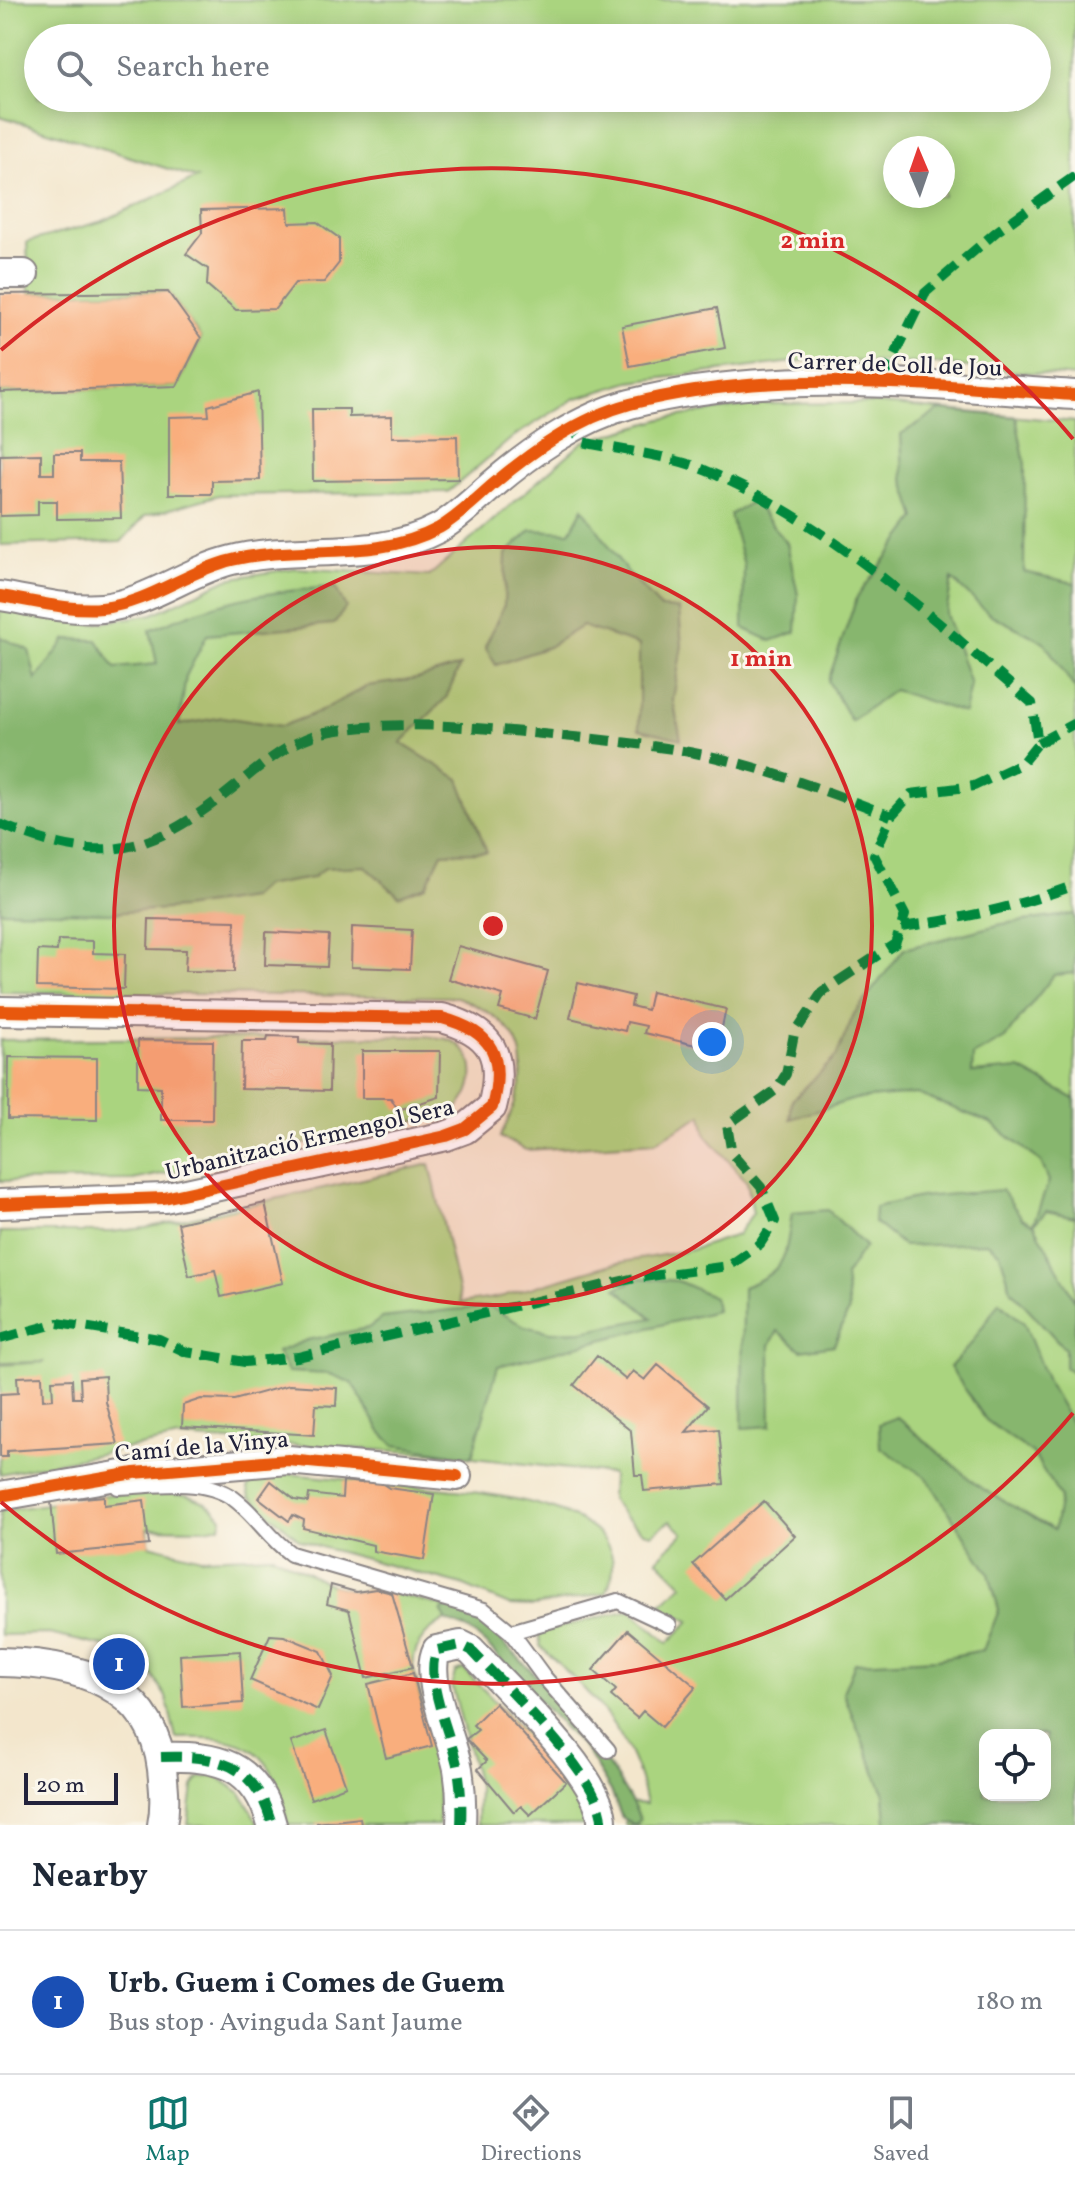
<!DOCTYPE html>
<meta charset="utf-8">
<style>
body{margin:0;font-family:Vollkorn,serif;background:#f6f6f7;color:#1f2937}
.controls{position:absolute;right:24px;bottom:24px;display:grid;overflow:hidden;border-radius:16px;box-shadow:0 4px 20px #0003}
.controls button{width:72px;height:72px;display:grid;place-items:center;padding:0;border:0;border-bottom:2px solid #e0e1e3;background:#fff;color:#1f2937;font:40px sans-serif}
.compass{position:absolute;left:883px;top:136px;width:72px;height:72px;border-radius:50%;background:#fff;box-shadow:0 4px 20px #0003;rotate:358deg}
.scale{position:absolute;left:24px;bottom:20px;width:94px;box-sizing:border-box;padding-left:8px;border:4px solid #22223b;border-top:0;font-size:22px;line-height:28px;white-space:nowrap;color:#22223b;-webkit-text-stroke:6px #fbf7ec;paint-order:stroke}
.you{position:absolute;left:712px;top:1042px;width:28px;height:28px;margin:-20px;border:6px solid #fff;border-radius:50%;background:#1a73e8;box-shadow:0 0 0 12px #1a73e833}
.badge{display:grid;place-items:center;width:52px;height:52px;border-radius:50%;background:#0f766e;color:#fff;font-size:26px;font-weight:700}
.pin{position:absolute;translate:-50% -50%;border:4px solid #fff;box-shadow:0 2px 8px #0006}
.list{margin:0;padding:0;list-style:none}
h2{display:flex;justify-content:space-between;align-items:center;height:104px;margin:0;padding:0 32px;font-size:34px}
h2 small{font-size:26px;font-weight:400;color:#747a83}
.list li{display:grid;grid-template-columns:52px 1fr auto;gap:24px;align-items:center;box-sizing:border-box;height:144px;padding:0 32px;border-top:2px solid #e0e1e3}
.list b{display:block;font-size:30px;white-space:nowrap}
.list p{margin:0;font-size:26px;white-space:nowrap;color:#747a83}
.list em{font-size:26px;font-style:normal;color:#747a83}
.icon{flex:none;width:44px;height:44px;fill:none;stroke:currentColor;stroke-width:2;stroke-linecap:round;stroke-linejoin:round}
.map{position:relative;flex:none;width:1075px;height:1825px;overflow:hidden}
.search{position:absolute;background:#fff;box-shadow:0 4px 20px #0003;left:24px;right:24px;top:24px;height:88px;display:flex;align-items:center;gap:20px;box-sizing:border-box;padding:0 28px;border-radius:44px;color:#747a83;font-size:30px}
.sheet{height:248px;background:#fff}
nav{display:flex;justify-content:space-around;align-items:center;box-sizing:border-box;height:112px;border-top:2px solid #e0e1e3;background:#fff;font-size:22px;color:#747a83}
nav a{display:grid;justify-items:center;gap:4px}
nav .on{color:#0f766e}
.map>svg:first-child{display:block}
.green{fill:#aad47f;stroke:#667b5d;stroke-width:2;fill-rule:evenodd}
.forest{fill:#87b66e;stroke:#546c54;stroke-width:2;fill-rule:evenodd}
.building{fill:#f9ae7d}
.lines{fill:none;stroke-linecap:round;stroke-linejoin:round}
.service-casing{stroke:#8a8484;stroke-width:18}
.minor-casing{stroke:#8a8484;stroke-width:32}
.service{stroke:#fff;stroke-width:14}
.minor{stroke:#fff;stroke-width:28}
.quiet{stroke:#00873e;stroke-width:10;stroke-dasharray:20 10;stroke-linecap:butt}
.cycleway-casing{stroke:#fbf7ec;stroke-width:17}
.cycleway{stroke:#e8590c;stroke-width:12}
.ring{fill:none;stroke:#d62828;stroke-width:4}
.labels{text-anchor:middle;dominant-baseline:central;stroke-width:6;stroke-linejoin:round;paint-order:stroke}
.street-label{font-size:24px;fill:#22223b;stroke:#fbf7ec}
.centre{fill:#d62828;stroke:#fbf7ec;stroke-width:4}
.ring-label{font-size:24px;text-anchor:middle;font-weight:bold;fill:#d62828;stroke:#fbf7ec;stroke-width:6;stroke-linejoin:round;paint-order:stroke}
</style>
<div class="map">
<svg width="1075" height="1825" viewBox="0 0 1075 1825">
<rect width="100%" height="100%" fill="#fbf7ec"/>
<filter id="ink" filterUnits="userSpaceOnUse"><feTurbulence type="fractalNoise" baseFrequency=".0125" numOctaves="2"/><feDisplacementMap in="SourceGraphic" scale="16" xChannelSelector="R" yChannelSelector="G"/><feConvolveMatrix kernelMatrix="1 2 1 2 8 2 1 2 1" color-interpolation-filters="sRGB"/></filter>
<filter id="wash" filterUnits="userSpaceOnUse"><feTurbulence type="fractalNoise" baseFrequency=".006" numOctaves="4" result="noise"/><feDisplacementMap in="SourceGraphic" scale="32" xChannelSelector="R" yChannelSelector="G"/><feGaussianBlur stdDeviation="1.8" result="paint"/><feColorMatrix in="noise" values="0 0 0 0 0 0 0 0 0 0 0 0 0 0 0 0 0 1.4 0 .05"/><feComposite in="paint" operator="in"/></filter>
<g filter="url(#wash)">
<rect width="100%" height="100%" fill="#f3e6cc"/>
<path class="green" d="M0 0H1075V377L935 364 809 360 630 382 574 399 513 437 448 492 219 495 145 516 121 542 0 545V392L177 386 201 338 168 292 29 293 27 242 103 221 197 178 0 116ZM38 38H1037V98H38ZM895 148H943V196H895Z
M872 403 1075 422V1825H625L627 1802 646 1804C632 1730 592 1696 540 1646L539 1632 630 1610 668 1643 690 1621 659 1606 683 1585 657 1559 683 1533 670 1521 652 1534 644 1532 625 1517 611 1499 612 1474 431 1453 179 1438 0 1474V1365L45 1362 0 1363V1232H111L146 1228 430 1164 461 1303 500 1297 612 1264 691 1250 737 1235 753 1213 747 1182 706 1135 702 1115 655 1142 526 1150 500 1137C534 1070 535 1027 457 997L0 992V608L93 624 153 614 227 579 295 568 429 576 583 442 662 419 758 404ZM985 1735H1045V1795H985Z
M424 1036C432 1037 443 1037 450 1040 483 1053 476 1098 451 1113L133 1180 0 1181V1040Z
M269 1472C314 1476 358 1481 403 1485 458 1491 652 1498 606 1593L534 1606 509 1605 462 1585 321 1547 300 1540 250 1497 248 1489 254 1475Z
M126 1492C161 1493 199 1487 222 1518L220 1526 205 1529 148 1528 149 1545 201 1558 273 1555 331 1585 356 1592 376 1589 462 1611C436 1626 415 1633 413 1667L438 1768 439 1825H287C276 1748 248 1735 176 1738L166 1697 150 1671 130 1652 49 1634 0 1635V1511Z
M464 1669 576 1787 587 1810 585 1825H477L478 1785 452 1685 455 1672Z
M216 1776 241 1793 259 1825H188L193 1787 199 1778Z"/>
<path class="forest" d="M940 410 1016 417 1025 464 1024 572 1075 583V689L1044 642 989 614 952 579 946 614 970 684 964 713 894 690 851 721 828 681 857 597 916 518 903 478 901 434Z
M753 501 787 543 798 595 796 632 771 641 743 628 744 565 730 515Z
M583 508 624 568 661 608 679 609 682 646 673 700 681 739 639 729V645L582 626 548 647 496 665 485 647 504 605 506 554 531 530 570 532Z
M335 587 346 607 334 624 207 635 186 676 179 725 223 717 282 726 319 712 367 686 416 679 460 666 446 698 401 743 459 779 487 852 442 853 426 886 399 896 365 866 325 868 312 878 264 886 251 898 182 908 111 913 0 911V637L29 650 36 680 66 639 97 640 115 668 157 664 150 630C215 601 264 591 335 587Z
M1075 914V973L1054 975 1005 1038 973 1056 972 1073 1020 1069 1075 1099V1217L1046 1211 1034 1224 1075 1301V1374L1065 1367V1349L1011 1290 1000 1253 987 1243 904 1246 874 1222 875 1207 920 1197 1002 1190 1022 1218 1033 1224 1049 1181 1041 1162 991 1123 917 1094 855 1099 790 1119 792 1100 836 1057 854 1014 904 949 1002 924Z
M828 1210 865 1246 845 1276 849 1310 834 1345 801 1350 778 1331 770 1345 771 1426 742 1428 743 1287C788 1271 785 1256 792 1213Z
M641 1278 678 1281 714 1297 716 1311 498 1366 472 1457 394 1445 381 1432 352 1383 330 1374 288 1372 277 1352 307 1340 368 1328 382 1318 451 1310 490 1307 524 1326 551 1332 582 1331 652 1318 616 1288Z
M999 1302 1024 1323 1047 1381 1075 1429V1825H886L884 1794 843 1692 855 1663 937 1659 983 1650 999 1610 989 1574 927 1478 880 1447 879 1424 897 1417 978 1486 1054 1530 1060 1497 1033 1454 986 1420 950 1367 971 1344ZM985 1735H1045V1795H985Z
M454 1605C510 1635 614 1760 640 1819L635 1825 622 1818 611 1791 587 1752 487 1645 468 1629 447 1621 441 1610Z"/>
<g id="blocks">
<path class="building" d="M288 208 289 223 317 222 339 238V263L324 282 295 283 275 309 236 310 207 285 208 269 186 254 202 233 201 210Z
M168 292 201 338 177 386 0 392V294Z
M717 308 725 348 630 366 622 326Z
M258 392 260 480 212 481V494H169V417L209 416 208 406Z
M312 409H349V417L392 416V437L457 436 458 479 313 481Z
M54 453H80V462H119L121 518 57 519V501H38V515L0 516V455L41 454V474H54Z
M149 919 235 921 234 972 185 971 186 950 148 949Z
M352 927 412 930 410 969 351 967Z
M266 932 329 935 327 967 265 965Z
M58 940 93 941V953L125 954 124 989 37 987 38 950 57 951Z
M458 946 548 971 535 1019 499 1009 503 995 448 979Z
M578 983 633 996 631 1006 647 1010 651 992 726 1009 717 1050 644 1033 646 1026 627 1022 625 1031 570 1018Z
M268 1036 299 1037V1043L330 1044 329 1091 241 1089 242 1041H267Z
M138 1040 213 1041 212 1120H161V1087L138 1086Z
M362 1051H440L439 1097 398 1110 391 1098H362Z
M9 1057 97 1058V1120L8 1119Z
M265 1203 283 1283 221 1297 215 1270 189 1276 178 1223Z
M597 1356 626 1380 633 1371 645 1380 658 1365 708 1406 686 1432 719 1429 724 1484 644 1491 642 1475H635L631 1431 574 1385Z
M42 1376 43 1400 53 1399 52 1380 72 1379 73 1398H81L80 1378 105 1376 106 1402 118 1444 7 1451V1457H0V1394L18 1393 17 1377Z
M289 1385 337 1388 336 1406 316 1405 314 1435 182 1427 183 1405 201 1399 234 1400Z
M374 1478 389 1488 434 1494 424 1560 373 1551V1545L303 1528 304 1520 293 1515 289 1521 259 1498 271 1481 295 1500 308 1502 309 1494 342 1498 343 1481 361 1483Z
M104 1496V1505L144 1500 149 1545 56 1554 51 1501Z
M764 1501 795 1536 725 1599 693 1564Z
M331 1585 356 1592 376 1589 392 1593 413 1667 366 1678 349 1610 327 1604Z
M628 1630 696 1687 662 1727 643 1711 637 1718 611 1696 616 1690 593 1670Z
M270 1635 284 1636 321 1651 333 1676 318 1710 250 1680Z
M240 1651 243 1703 183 1707 180 1655Z
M413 1673 432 1746 386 1758 368 1684Z
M495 1703 566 1782 530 1815 521 1806 514 1812 478 1769 487 1761 466 1739 478 1730 473 1725Z
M326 1730 346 1786 311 1799 291 1742Z
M360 1818 361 1825H317V1823Z"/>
</g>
</g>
<g filter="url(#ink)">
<use href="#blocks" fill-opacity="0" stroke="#8a8484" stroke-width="2"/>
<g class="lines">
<g class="service-casing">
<path id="service" d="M118 1487C156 1486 207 1475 238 1502 258 1518 270 1539 291 1554L484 1610 511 1632 544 1677 608 1750
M511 1632 618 1601 669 1625"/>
</g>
<g class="minor-casing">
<path id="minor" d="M0 274H24
M0 596C33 601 69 611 102 608 149 603 187 571 232 560 301 543 374 563 439 528 458 517 474 501 491 486 531 452 578 418 630 404 774 367 929 385 1075 395
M0 1011 442 1018C494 1032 505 1057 492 1107L465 1129 446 1136 164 1198 0 1204
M0 1496 134 1473 288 1460 457 1476
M0 1662C75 1663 152 1682 162 1769 164 1788 166 1806 162 1825
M161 1757C217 1755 256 1763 272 1825
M461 1825C462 1806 461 1788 458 1769 452 1737 423 1678 437 1650L461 1645 471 1650C503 1685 606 1780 602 1825"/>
</g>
<use href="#service" class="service"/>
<use href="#minor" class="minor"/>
<path class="quiet" d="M882 382 925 293 996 232 1075 176
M1038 743 1075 723
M0 824C108 870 155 852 243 780 266 761 296 738 326 732 395 720 463 726 532 733 593 739 658 744 718 758 777 772 834 794 891 816
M901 927C962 919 1017 907 1075 885
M0 1339 58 1323 159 1339 186 1352 245 1362 298 1357 635 1278 729 1266 760 1244 775 1221 761 1187 732 1154 727 1125 776 1090 786 1074 794 1034 823 991 895 944 905 915 874 855 891 816 911 794 974 786 1021 764 1038 743 1032 703C931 617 831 523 707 471 670 455 623 451 583 442L573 429
M161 1757C217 1755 256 1763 272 1825
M461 1825C462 1806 461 1788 458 1769 452 1737 423 1678 437 1650L461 1645 471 1650C503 1685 606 1780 602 1825"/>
<g class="cycleway-casing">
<path id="cycleway" d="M0 596C33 601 69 611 102 608 149 603 187 571 232 560 301 543 374 563 439 528 458 517 474 501 491 486 531 452 578 418 630 404 774 367 929 385 1075 395
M0 1011 442 1018C494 1032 505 1057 492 1107L465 1129 446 1136 164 1198 0 1204
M0 1496 134 1473 288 1460 457 1476"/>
</g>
<use href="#cycleway" class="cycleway"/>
</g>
</g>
<circle cx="493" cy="926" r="379" fill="#d62828" fill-opacity=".12"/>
<g class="ring">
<circle cx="493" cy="926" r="379"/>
<path d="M1073 1413A757 757 0 0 1 1 1502M1 350A757 757 0 0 1 1073 439"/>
</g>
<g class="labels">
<g class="street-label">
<text transform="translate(895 366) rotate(2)">Carrer de Coll de Jou</text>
<text transform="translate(310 1141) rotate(-13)">Urbanització Ermengol Sera</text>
<text transform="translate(202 1448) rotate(-5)">Camí de la Vinya</text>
</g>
</g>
<circle cx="493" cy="926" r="12" class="centre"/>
<g class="ring-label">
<text x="813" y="248">2 min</text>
<text x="761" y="666">1 min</text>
</g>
</svg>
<div class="controls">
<button><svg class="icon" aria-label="locate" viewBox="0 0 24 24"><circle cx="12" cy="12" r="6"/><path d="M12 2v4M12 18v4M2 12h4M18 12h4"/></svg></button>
</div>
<svg class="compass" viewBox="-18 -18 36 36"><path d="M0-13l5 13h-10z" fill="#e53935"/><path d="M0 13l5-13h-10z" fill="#747a83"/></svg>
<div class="scale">20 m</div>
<div class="you"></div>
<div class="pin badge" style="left:119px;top:1664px;background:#1a4fb4">1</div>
<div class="search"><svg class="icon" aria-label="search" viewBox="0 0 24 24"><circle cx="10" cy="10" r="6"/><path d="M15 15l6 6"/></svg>Search here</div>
</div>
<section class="sheet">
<h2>Nearby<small></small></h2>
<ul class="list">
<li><span class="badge" style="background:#1a4fb4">1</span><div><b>Urb. Guem i Comes de Guem</b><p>Bus stop · Avinguda Sant Jaume</p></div><em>180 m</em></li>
</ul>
</section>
<nav>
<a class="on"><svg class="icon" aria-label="map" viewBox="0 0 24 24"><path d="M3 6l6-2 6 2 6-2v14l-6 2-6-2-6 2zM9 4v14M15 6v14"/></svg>Map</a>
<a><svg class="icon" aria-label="directions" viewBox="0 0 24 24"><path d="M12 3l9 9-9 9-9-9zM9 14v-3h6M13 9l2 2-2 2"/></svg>Directions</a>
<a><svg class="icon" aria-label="saved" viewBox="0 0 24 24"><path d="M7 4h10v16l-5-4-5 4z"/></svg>Saved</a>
</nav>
